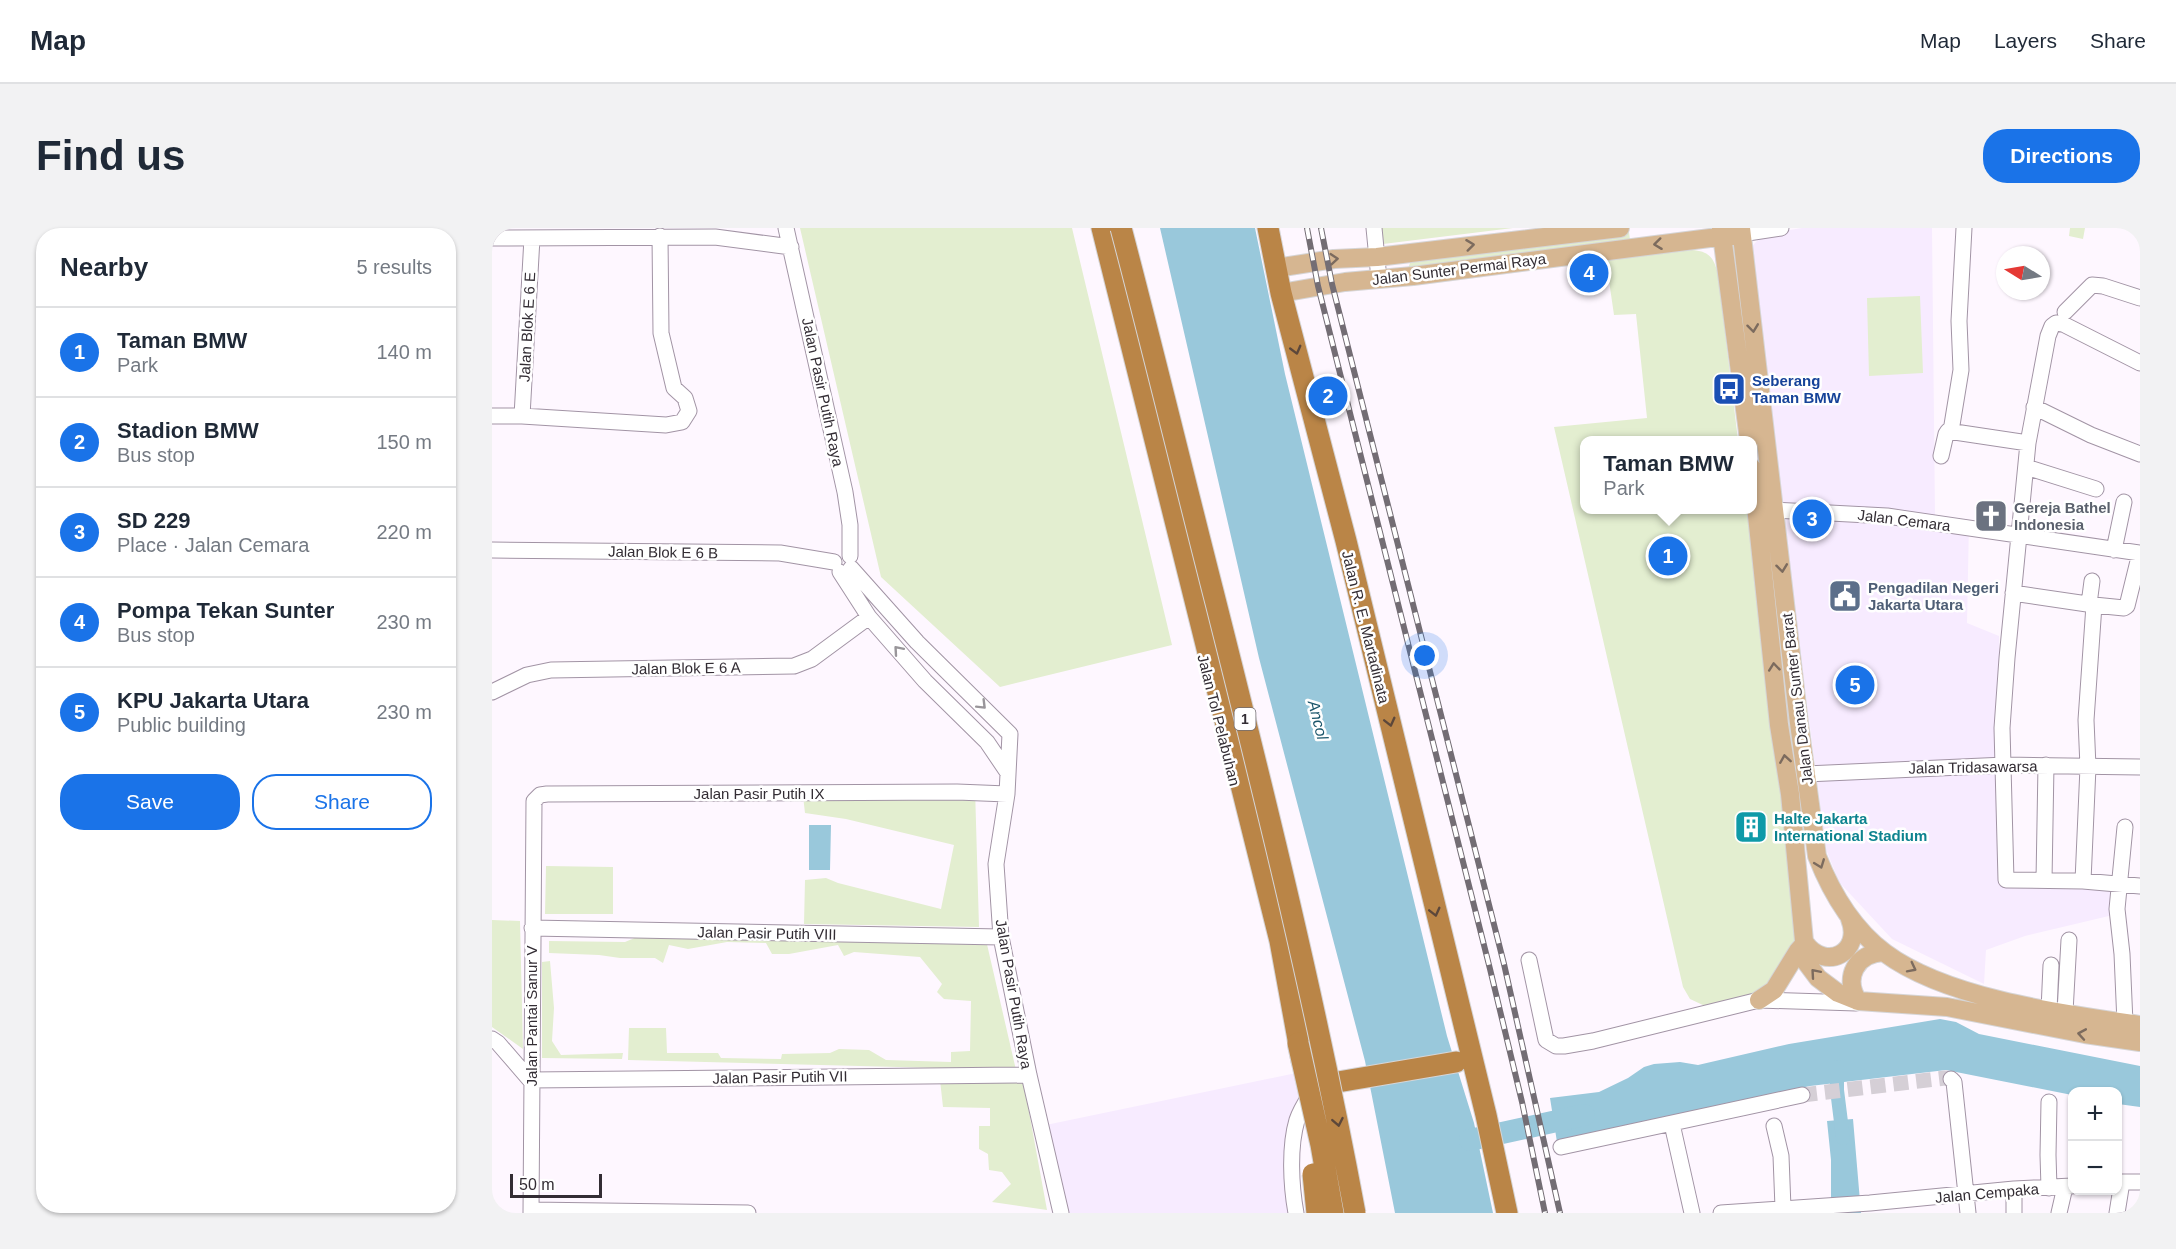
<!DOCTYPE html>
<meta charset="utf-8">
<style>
body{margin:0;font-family:Helvetica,sans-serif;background:#f2f2f3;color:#1f2937}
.controls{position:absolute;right:18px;bottom:18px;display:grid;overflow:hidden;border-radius:12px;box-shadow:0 2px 4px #0004}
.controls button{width:54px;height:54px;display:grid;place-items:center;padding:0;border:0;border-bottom:2px solid #e0e1e3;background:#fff;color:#1f2937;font:30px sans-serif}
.compass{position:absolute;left:1504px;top:18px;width:54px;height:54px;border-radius:50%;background:#fff;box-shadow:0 2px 4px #0004;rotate:281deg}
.scale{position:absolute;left:18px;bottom:15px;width:92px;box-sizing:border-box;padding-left:6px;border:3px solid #332d34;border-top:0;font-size:16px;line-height:21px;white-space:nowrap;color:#332d34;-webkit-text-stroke:4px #fff;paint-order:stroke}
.you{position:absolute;left:933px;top:428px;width:21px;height:21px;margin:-15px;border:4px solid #fff;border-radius:50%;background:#1a73e8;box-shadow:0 0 0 9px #1a73e833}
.badge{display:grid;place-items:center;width:39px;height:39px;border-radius:50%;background:#1a73e8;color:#fff;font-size:20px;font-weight:700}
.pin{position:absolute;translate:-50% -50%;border:3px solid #fff;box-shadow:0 2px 6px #0006}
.popup{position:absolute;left:1088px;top:208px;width:177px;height:78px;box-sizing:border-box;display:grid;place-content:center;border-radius:12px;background:#fff;filter:drop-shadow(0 2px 4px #0005);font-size:20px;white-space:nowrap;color:#747a83}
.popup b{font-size:22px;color:#1f2937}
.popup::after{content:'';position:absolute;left:50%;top:100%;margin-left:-12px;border:12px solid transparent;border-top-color:#fff}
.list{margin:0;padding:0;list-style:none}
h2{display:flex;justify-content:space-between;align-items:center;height:78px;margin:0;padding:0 24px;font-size:26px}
h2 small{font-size:20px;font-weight:400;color:#747a83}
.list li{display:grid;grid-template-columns:39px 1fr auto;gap:18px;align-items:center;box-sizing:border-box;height:90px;padding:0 24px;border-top:2px solid #e0e1e3}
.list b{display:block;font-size:22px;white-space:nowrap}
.list p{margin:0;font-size:20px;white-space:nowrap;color:#747a83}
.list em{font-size:20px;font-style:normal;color:#747a83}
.actions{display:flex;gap:12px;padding:18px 24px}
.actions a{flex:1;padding:14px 0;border:2px solid #1a73e8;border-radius:24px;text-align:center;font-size:21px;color:#1a73e8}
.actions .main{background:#1a73e8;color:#fff}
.map{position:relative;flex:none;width:1648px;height:985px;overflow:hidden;border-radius:24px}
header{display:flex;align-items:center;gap:36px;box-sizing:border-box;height:84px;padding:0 30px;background:#fff;border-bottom:2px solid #e0e1e3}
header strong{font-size:28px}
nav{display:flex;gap:33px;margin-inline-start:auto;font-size:21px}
.intro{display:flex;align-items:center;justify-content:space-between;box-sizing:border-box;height:144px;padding:0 36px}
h1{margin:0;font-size:42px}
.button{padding:15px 27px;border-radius:24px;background:#1a73e8;color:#fff;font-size:21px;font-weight:700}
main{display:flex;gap:36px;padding:0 36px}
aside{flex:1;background:#fff;border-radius:24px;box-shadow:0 2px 4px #0004}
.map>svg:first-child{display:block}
.commercial{fill:#f7ebff}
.green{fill:#e3eed0}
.water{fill:#99c8db}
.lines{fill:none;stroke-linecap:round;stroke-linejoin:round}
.canal{stroke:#99c8db;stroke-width:14}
.river{stroke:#99c8db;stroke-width:22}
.minor-tunnel{stroke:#d5cfd6;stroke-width:15;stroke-dasharray:15 8;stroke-linecap:butt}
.minor-casing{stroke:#a294a5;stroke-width:17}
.major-casing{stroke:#d6d5d6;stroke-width:20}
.highway-casing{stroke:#d6d5d6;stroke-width:23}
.minor{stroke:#fff;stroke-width:15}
.major{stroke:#d6b691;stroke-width:18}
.highway{stroke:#ba8547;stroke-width:21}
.rail-casing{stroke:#736d74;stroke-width:6}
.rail{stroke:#fff;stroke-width:4;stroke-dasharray:11;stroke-linecap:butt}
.highway-bridge-casing{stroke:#d6d5d6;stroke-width:23;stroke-linecap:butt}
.highway-bridge{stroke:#ba8547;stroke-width:21}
.oneway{stroke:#7c6b5e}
.oneway2{stroke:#5c473a}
.oneway3{stroke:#99969a}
.labels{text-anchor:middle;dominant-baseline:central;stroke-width:5;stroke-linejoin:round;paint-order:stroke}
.shield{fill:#fff;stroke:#706c71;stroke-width:1.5}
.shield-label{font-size:14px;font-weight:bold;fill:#332d34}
.street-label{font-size:15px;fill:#332d34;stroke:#fff}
.transit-label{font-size:15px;font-weight:bold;fill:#164399;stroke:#fff;text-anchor:start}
.worship-label{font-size:15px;font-weight:bold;fill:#5b616d;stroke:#fff;text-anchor:start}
.service-label{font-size:15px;font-weight:bold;fill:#4e5e75;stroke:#fff;text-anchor:start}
.culture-label{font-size:15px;font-weight:bold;fill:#0d838f;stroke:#fff;text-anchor:start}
.water-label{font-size:16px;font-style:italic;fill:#1b566b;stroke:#fff}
</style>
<header>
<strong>Map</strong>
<nav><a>Map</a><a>Layers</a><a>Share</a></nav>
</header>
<div class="intro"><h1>Find us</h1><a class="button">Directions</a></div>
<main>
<aside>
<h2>Nearby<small>5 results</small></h2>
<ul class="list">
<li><span class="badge">1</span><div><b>Taman BMW</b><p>Park</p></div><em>140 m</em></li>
<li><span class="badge">2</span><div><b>Stadion BMW</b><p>Bus stop</p></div><em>150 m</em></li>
<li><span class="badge">3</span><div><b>SD 229</b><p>Place · Jalan Cemara</p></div><em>220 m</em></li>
<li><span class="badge">4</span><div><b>Pompa Tekan Sunter</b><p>Bus stop</p></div><em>230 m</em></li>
<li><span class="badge">5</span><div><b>KPU Jakarta Utara</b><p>Public building</p></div><em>230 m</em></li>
</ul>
<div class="actions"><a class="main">Save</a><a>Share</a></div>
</aside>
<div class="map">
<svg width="1648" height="985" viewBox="0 0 1648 985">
<rect width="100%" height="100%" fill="#fef7ff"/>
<path class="commercial" d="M1310 0H1440L1443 288 1477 294 1475 395 1507 408 1513 650 1620 653 1621 687 1533 708 1494 722 1492 756 1400 711 1347 654 1334 621 1257 32 1260 18 1269 9 1275 6Z
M809 844 804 985H569L549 898Z"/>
<path class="green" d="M308 0H580L680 417 508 459 389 349Z
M885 0H1021L891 16 890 4Z
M1578 0H1593L1591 11 1577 8Z
M1137 4 1138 12 916 41 918 35 957 25Z
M1200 22C1217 23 1222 30 1226 46L1246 212H1092V282H1255L1302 674V720L1277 764 1213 778 1198 771 1191 759 1062 199 1155 190 1144 86 1122 87 1114 32Z
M1428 68 1431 145 1377 148 1375 70Z
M483 560 487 699 312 696 313 652 334 650 346 655 449 681 462 617 354 591 313 585 311 568Z
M54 638 121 639V686H53Z
M0 692 28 693 31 821 0 799Z
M145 709 494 712 524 842 136 832 137 800H174L175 825H226L229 830 289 831 290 826 338 825 347 821 377 822 394 832 459 834V824L478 823 479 773 452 771 445 764 450 756 428 729 362 724 352 728 346 717 297 726H280L274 715 235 714 196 721 177 717 171 735 163 730H128L107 727 57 725V713L133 714Z
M58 733 62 780 60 813 69 827 131 825 130 831 50 830V734Z
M531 851 555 982 500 974 519 956 510 944 497 942 496 926 487 921V898H498V880L451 879 448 852Z"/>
<path class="water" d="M668 0H763L793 146 955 808 982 895 1001 985H903L873 833 767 430Z
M317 597H339L338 642H317Z
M1448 791 1464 794 1487 806 1648 838V879L1626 876V864H1580V867L1454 842 1318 858 1065 914 1058 870 1107 864 1136 850 1152 839 1162 836 1188 834 1206 837 1297 816Z
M1361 891 1369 985H1339V932L1335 893Z"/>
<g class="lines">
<path class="canal" d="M1345 839V862L1351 910"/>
<path class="river" d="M978 912 1092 887"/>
<path class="minor-tunnel" d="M1310 867 1453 850 1459 851"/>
<g class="minor-casing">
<path id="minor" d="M294 0 353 264 358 297V328
M882 0 887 51
M1249 6 1289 0
M0 10 223 9 299 19
M1573 84 1600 57 1611 58 1648 70
M1648 135 1571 96 1564 95 1560 98 1556 108 1536 215 1515 430 1510 500 1514 652 1591 653 1648 658
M1542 179 1599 207 1648 226
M0 188H30L174 197 190 194 197 183 193 170 182 160 169 105 168 8
M30 188 40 10
M1459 203 1469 142 1467 93 1472 0
M1449 228 1454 206 1456 203 1536 215
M1534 239 1604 261
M1283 282 1395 288 1648 325
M0 322 288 325 342 334
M1622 322 1632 274
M359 340 425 414 518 506 515 566 504 636 509 709 537 847 569 985
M348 344 377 389 433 453 495 514 516 545
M1521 365 1602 377
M1597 376 1600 353
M0 464 35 447 59 442 302 438 320 431 377 389
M1314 546 1513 537 1648 539
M1633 599 1625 681 1630 726 1633 795
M1552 652 1554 537
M1591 653 1596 539 1594 492 1602 377 1632 380 1635 378 1648 325
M40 700 509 709
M1037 732 1054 812 1064 818H1072L1101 813 1267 772 1364 775
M1557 782 1559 737
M1573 784 1577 712
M0 811 6 815 38 852 537 847
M1459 851 1462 854 1476 985
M1180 896 1200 985
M1282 898 1289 928 1291 980
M1069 919 1310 867
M1626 954H1648
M1557 960 1556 927 1557 874
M39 982 256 985
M39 985 42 573 48 567 55 566 465 564 515 566
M804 985C799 958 797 919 805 892 808 883 813 875 818 867
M1229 985 1378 975 1522 961 1580 958
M1522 985V961
M1567 985 1573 959
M1625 985 1630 954"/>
</g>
<g class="major-casing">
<path id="major" d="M1229 0 1257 212
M1249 0 1307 495 1325 628C1339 664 1361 701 1393 725 1455 771 1572 786 1648 797
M784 40 842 31 885 29 1128 0
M789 65 853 54 921 48 1249 6
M1260 240 1287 497 1298 566 1314 734 1326 750 1346 765 1366 773 1455 779 1593 806 1648 814
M1313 715C1334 744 1371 724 1358 691
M1267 772 1282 762 1306 723 1313 715
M1366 773C1351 750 1364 725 1392 724"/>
</g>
<g class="highway-casing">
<path id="highway" d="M610 0 788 713 810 833
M776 0 789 65 854 313 994 887 1015 985
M822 858 964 834"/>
</g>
<use href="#minor" class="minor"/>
<use href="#major" class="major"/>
<use href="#highway" class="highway"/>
<g class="rail-casing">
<path id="rail" d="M815 0 826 58 998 741 1030 874 1053 985
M829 0 840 56 1012 736 1068 985"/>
</g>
<use href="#rail" class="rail"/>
<g class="highway-bridge-casing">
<path id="highway-bridge" d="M629 0C662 125 692 250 724 375 775 577 825 780 863 985
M806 815 829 917 841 985
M821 946 825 985"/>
</g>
<use href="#highway-bridge" class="highway-bridge"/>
</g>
<defs><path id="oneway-chevron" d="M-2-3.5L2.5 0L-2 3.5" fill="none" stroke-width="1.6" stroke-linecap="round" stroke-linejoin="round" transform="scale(1.5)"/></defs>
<g class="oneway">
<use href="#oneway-chevron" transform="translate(1166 16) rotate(173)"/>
<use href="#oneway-chevron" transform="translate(978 17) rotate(-7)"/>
<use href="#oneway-chevron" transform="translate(842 31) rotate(-5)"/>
<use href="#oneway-chevron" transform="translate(1261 100) rotate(83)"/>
<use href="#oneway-chevron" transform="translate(1290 340) rotate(83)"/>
<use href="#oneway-chevron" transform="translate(1282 439) rotate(-96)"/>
<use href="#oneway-chevron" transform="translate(1293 531) rotate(-99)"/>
<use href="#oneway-chevron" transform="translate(1328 636) rotate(69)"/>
<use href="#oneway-chevron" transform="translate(1420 740) rotate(27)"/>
<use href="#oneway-chevron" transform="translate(1323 745) rotate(-131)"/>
<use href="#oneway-chevron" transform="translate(1590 806) rotate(-170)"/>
</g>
<g class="oneway2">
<use href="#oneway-chevron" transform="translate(804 122) rotate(75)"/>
<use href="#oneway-chevron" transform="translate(898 494) rotate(76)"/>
<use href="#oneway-chevron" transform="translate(943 684) rotate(76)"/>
<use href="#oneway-chevron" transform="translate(846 894) rotate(79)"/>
</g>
<g class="oneway3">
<use href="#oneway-chevron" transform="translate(406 422) rotate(-131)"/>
<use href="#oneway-chevron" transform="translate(490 477) rotate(45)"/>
</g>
<defs>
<g id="bus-square" transform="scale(1.725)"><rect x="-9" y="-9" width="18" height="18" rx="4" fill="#1a4fb4" stroke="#fff"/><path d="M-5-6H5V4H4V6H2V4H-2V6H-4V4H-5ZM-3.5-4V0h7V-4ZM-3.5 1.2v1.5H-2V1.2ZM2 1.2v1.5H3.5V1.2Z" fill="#fff"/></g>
<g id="church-square" transform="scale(1.725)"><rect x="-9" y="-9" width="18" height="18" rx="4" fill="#6b7280" stroke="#fff"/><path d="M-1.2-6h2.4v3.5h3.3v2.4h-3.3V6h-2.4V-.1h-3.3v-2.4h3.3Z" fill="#fff"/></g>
<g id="civic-square" transform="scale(1.725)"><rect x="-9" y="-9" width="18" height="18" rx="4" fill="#5c6f8a" stroke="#fff"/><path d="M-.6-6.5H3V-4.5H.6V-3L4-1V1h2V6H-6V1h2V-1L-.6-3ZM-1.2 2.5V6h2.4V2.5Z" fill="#fff"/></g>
<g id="building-square" transform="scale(1.725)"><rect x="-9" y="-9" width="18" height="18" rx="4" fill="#0f9aa8" stroke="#fff"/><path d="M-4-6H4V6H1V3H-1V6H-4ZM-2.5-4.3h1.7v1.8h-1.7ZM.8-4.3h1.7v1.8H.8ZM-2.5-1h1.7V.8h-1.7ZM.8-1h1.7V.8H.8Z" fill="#fff"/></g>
</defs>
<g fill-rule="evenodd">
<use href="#bus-square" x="1237" y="161"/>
<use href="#church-square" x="1499" y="288"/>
<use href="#civic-square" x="1353" y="368"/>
<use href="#building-square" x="1259" y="599"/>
</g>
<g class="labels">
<rect class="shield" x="742.5" y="480" width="21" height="22" rx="4.5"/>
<g class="shield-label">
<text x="753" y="491">1</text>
</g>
<g class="street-label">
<text transform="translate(967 41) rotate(-7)">Jalan Sunter Permai Raya</text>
<text transform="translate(35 99) rotate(-87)">Jalan Blok E 6 E</text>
<text transform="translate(331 164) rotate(78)">Jalan Pasir Putih Raya</text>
<text transform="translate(1412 292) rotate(7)">Jalan Cemara</text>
<text transform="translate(171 324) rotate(1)">Jalan Blok E 6 B</text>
<text transform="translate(874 399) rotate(76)">Jalan R. E. Martadinata</text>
<text transform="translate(194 440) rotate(-1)">Jalan Blok E 6 A</text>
<text transform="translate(1305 471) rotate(-97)">Jalan Danau Sunter Barat</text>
<text transform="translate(727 492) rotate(76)">Jalan Tol Pelabuhan</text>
<text transform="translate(1481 539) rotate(-1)">Jalan Tridasawarsa</text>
<text x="267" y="565">Jalan Pasir Putih IX</text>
<text transform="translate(275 705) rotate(1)">Jalan Pasir Putih VIII</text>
<text transform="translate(522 766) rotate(80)">Jalan Pasir Putih Raya</text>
<text transform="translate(39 788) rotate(-90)">Jalan Pantai Sanur V</text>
<text transform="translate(288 849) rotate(-1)">Jalan Pasir Putih VII</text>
<text transform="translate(1495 965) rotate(-5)">Jalan Cempaka</text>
</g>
<g class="transit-label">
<text x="1260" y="152">Seberang<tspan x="1260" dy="17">Taman BMW</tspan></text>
</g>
<g class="worship-label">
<text x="1522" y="279">Gereja Bathel<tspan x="1522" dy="17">Indonesia</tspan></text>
</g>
<g class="service-label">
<text x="1376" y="359">Pengadilan Negeri<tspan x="1376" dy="17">Jakarta Utara</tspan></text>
</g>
<g class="culture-label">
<text x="1282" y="590">Halte Jakarta<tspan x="1282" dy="17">International Stadium</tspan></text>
</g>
<g class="water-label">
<text transform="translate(826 492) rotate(76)">Ancol</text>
</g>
</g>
</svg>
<div class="controls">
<button>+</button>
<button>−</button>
</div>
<svg class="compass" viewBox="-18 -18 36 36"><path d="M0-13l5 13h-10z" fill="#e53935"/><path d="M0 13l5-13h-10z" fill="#747a83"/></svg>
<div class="scale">50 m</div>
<div class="you"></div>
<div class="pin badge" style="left:1176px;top:328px">1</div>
<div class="popup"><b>Taman BMW</b>Park</div>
<div class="pin badge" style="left:836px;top:168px">2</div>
<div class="pin badge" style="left:1320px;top:291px">3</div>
<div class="pin badge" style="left:1097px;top:45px">4</div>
<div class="pin badge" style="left:1363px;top:457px">5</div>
</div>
</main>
